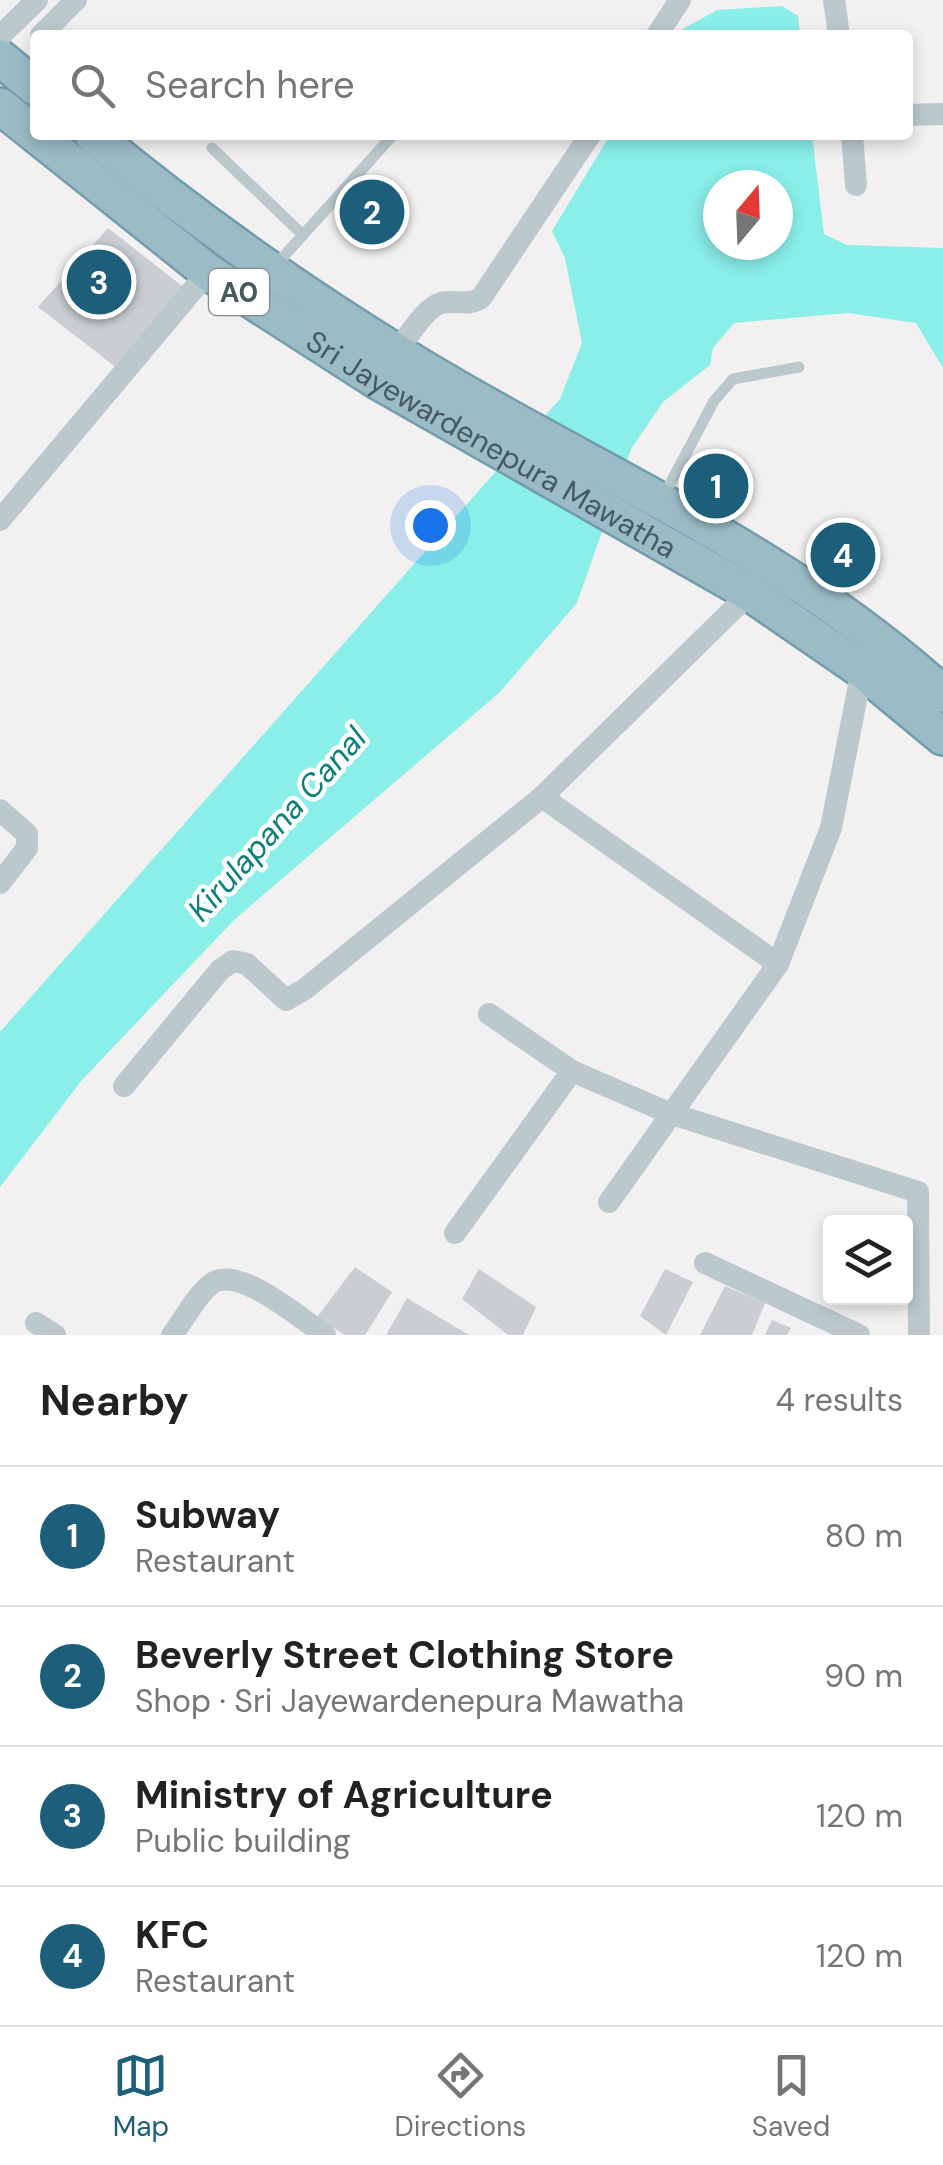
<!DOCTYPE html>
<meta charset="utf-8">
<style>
body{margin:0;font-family:"DM Sans",sans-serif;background:#f2f2f2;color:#222}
.controls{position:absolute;right:30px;bottom:30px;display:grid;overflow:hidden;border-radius:10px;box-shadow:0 5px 15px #0003}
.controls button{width:90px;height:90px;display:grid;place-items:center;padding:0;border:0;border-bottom:2px solid #e0e0e0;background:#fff;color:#222;font:50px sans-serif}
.compass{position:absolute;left:703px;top:170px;width:90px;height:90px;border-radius:50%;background:#fff;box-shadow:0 5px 15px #0003;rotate:19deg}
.you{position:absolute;left:430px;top:525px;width:35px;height:35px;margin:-25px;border:8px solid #fff;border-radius:50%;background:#1a73e8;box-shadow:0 0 0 15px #1a73e833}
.badge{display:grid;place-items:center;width:65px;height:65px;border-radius:50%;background:#1d5e7b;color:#fff;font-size:32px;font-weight:700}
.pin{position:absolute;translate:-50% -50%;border:5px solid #fff;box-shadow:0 2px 10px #0006}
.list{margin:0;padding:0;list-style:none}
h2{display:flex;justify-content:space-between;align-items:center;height:130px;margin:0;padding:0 40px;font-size:42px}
h2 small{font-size:32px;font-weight:400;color:#767676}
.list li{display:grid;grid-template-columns:65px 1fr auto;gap:30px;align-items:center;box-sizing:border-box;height:140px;padding:0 40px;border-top:2px solid #e0e0e0}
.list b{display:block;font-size:38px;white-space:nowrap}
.list p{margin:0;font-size:32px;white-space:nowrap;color:#767676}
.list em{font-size:32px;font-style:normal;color:#767676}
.icon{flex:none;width:55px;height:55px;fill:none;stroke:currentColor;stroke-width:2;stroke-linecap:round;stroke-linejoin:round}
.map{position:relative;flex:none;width:943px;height:1335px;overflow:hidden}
.search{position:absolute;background:#fff;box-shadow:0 5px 15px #0003;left:30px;right:30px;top:30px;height:110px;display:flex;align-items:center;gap:25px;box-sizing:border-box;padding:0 35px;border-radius:10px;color:#767676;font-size:38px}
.sheet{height:690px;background:#fff}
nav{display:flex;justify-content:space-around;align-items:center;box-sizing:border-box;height:140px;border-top:2px solid #e0e0e0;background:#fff;font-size:28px;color:#767676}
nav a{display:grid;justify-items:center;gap:5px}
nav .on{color:#1d5e7b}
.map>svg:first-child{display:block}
.water{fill:#8aeee9;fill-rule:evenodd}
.building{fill:#caced3}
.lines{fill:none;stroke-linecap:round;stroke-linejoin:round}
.trunk-casing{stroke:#729cab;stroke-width:40}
.service{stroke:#bbc9cd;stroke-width:11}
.minor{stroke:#bbc9cd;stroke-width:22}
.trunk{stroke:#9bbcc7;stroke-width:35}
.labels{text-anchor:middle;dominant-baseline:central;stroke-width:9;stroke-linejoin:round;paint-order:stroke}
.shield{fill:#fff;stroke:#7e8b8e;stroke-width:2.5}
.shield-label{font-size:28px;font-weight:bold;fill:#47595e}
.street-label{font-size:30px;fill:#47595e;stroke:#fff}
.water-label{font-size:32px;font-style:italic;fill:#0c807a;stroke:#fff}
</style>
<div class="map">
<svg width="943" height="1335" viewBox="0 0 943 1335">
<rect width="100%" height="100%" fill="#f2f0f1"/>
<path class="water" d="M782 6 798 16 800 35H672L717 10Z
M610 135H812L824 234 847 245 943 248V368L916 323 848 313 734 323 713 348 710 365 663 402 631 449 577 603 499 693 234 920 82 1080 0 1187V1032L560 399 582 343 565 258 552 231ZM718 185H778V245H718Z"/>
<path class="building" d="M108 228 186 289 117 368 38 307Z
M355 1267 392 1292 365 1335H345L317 1317Z
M479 1269 536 1307 523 1335H508L462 1299Z
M665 1269 693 1282 666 1335 640 1316Z
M725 1286 765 1303 752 1335H700Z
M407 1298 469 1335H386Z
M772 1320 791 1328 787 1335H765Z"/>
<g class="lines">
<g class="trunk-casing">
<g id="trunk">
<path d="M0 58 35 87"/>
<path id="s1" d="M0 106 208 272 376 380 750 593 862 670 943 737"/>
<path d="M93 135C188 214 291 287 396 352 579 466 782 547 943 694"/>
</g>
</g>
<path class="service" d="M212 148 303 235
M275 266 393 135
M664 495 714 401 733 379 799 367"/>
<path class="minor" d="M834 0 839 35
M41 35 76 0
M657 35 680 0
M0 36 37 0
M908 115 943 114
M852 135 856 185
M396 352C407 339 424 308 441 303 457 299 466 307 481 298L590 135
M0 520 208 272
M542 797 778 964
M0 810 27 834V848L0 883
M489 1014 572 1071 669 1113 918 1192 919 1335
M124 1086 220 970 233 961 247 964 286 1000 305 989 542 797 750 593
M609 1202 778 964 831 828 862 670
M455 1233 572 1071
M705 1263 859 1335
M36 1323 55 1335
M172 1335C184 1320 195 1297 210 1285 236 1262 301 1319 325 1335"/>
<use href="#trunk" class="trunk"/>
</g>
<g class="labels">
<rect class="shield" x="209" y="269" width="60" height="46" rx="8"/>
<g class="shield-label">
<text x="239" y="292">A0</text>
</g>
<g class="street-label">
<text stroke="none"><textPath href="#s1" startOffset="598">Sri Jayewardenepura Mawatha</textPath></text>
</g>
<g class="water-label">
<text transform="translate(277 824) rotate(-48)">Kirulapana Canal</text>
</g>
</g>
</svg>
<div class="controls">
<button><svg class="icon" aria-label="layers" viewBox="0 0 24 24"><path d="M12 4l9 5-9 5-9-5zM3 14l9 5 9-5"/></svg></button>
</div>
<svg class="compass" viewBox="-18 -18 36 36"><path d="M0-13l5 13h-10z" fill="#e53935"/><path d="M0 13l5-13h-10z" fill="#767676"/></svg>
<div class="you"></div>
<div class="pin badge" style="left:716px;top:486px">1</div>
<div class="pin badge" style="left:372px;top:212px">2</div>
<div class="pin badge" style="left:99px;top:282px">3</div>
<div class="pin badge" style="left:843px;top:555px">4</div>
<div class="search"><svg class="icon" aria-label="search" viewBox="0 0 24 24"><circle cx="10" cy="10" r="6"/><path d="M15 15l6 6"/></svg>Search here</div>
</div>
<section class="sheet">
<h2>Nearby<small>4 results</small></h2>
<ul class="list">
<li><span class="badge">1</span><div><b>Subway</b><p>Restaurant</p></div><em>80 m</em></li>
<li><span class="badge">2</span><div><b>Beverly Street Clothing Store</b><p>Shop · Sri Jayewardenepura Mawatha</p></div><em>90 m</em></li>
<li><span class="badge">3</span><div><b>Ministry of Agriculture</b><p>Public building</p></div><em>120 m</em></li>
<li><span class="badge">4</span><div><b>KFC</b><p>Restaurant</p></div><em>120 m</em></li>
</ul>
</section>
<nav>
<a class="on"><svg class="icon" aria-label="map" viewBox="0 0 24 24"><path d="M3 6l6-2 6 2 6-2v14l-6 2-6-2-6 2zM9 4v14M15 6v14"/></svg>Map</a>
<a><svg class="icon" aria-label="directions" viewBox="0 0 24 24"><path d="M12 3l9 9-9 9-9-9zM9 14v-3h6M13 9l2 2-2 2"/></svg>Directions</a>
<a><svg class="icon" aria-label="saved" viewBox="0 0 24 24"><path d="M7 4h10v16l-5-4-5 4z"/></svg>Saved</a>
</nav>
